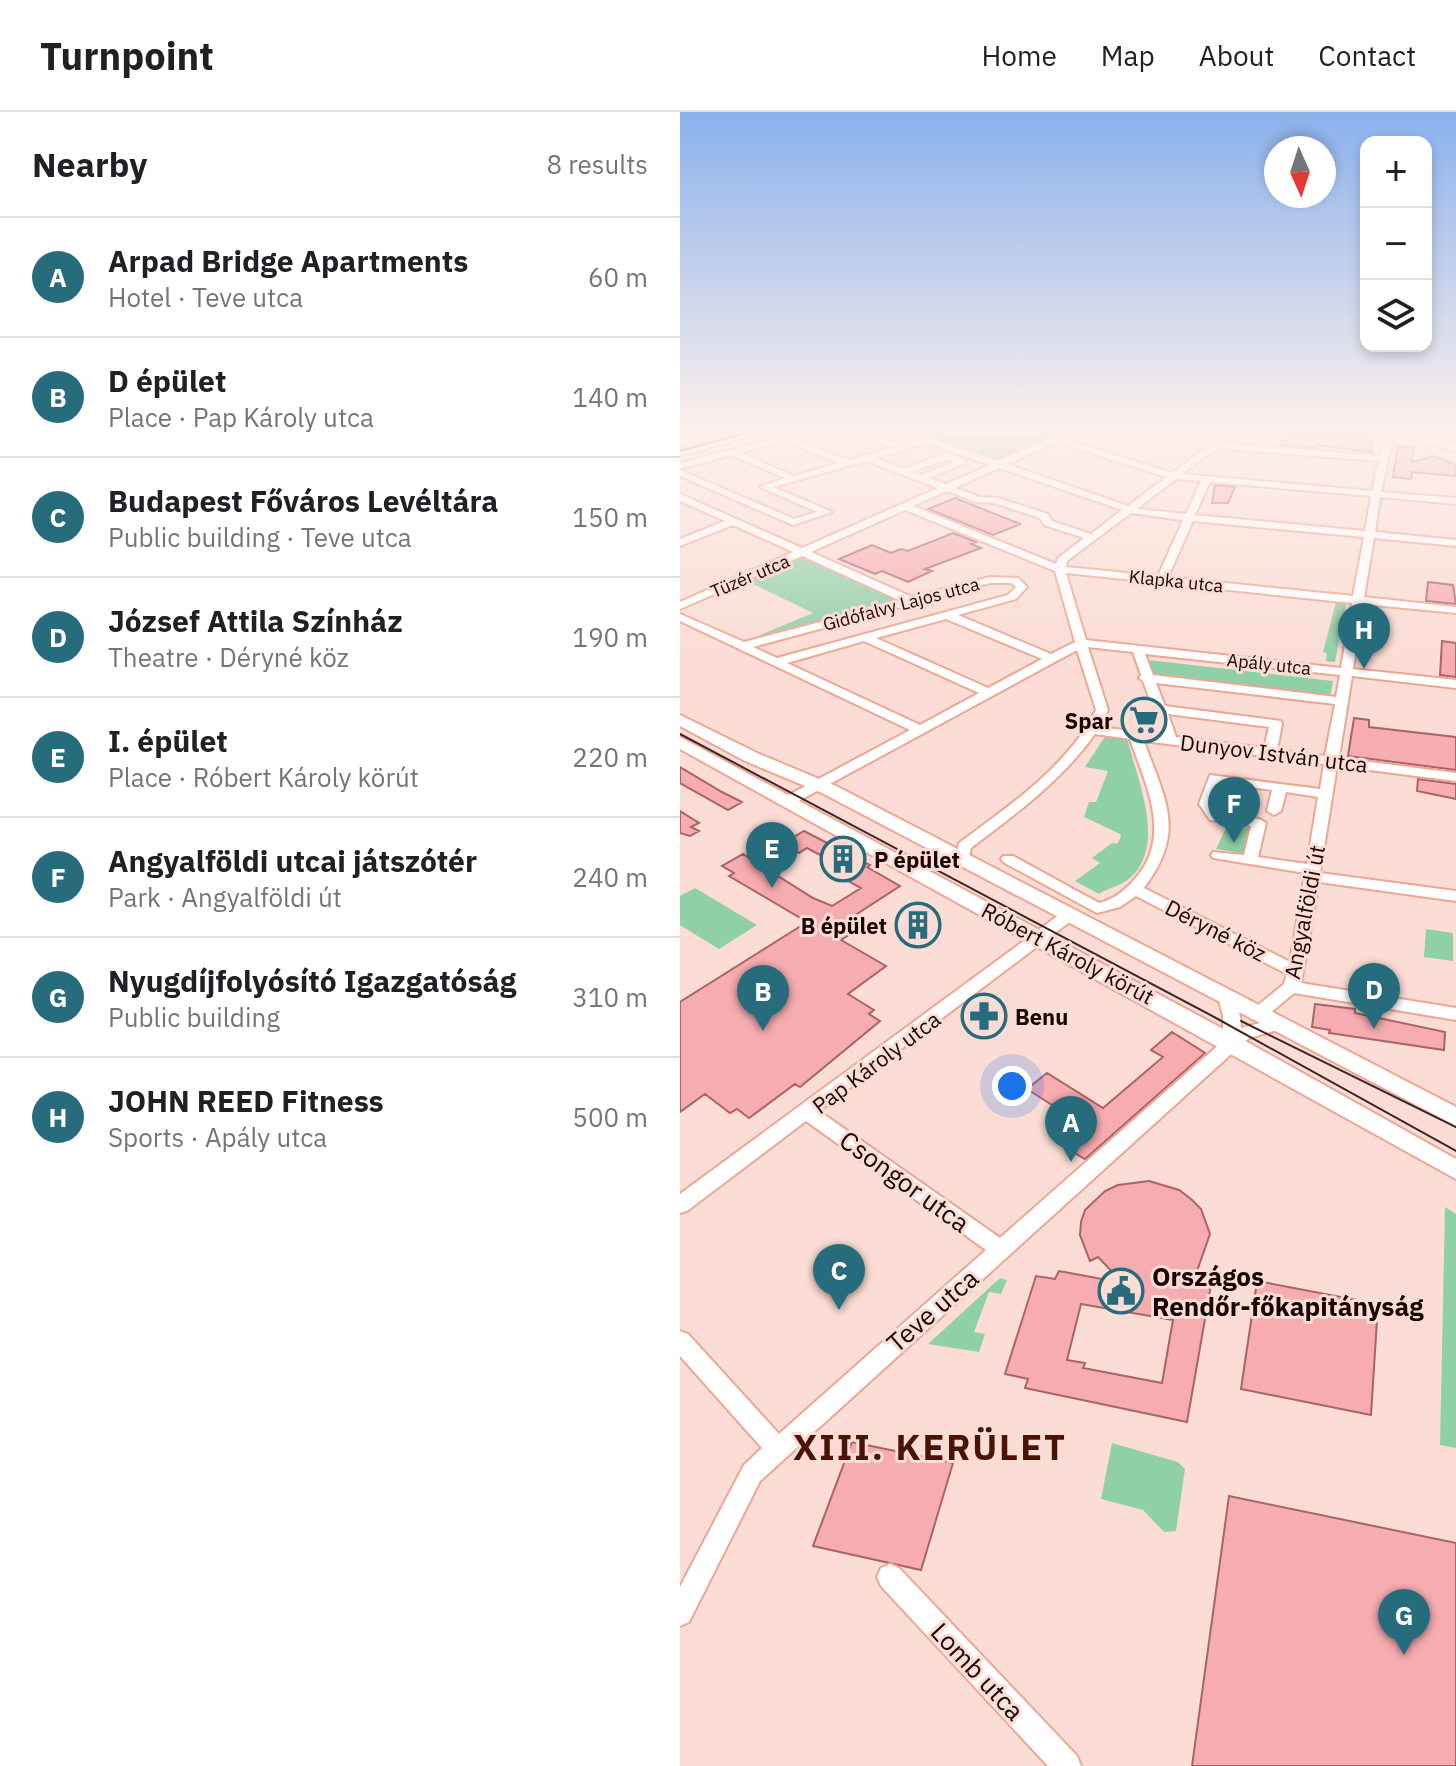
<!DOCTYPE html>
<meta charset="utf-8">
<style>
body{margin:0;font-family:"IBM Plex Sans",sans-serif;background:#f6f6f6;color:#202124}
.controls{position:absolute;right:24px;top:24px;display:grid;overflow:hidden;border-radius:16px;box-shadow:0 4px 12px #0003}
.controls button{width:72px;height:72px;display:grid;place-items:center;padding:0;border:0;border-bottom:2px solid #e0e0e0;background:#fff;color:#202124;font:40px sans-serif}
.compass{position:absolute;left:584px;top:24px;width:72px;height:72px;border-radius:50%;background:#fff;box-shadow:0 4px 12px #0003;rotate:177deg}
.you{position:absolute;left:332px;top:974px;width:28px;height:28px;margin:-20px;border:6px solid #fff;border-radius:50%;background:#1a73e8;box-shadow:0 0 0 12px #1a73e833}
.badge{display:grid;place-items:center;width:52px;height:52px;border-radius:50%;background:#276c7c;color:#fff;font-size:26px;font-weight:700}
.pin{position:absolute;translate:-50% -66px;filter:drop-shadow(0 2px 4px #0008)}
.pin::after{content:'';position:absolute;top:42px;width:28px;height:24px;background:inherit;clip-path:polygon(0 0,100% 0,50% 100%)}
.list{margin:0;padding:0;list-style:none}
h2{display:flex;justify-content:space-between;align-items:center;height:104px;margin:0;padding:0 32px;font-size:34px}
h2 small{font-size:26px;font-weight:400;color:#757577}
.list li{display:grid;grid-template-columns:52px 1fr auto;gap:24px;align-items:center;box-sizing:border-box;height:120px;padding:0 32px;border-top:2px solid #e0e0e0}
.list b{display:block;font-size:30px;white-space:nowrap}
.list p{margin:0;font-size:26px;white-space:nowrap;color:#757577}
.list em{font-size:26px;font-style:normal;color:#757577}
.icon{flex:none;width:44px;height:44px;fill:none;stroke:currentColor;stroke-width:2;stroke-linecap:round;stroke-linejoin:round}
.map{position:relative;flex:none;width:776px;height:1654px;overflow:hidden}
header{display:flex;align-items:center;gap:48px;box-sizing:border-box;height:112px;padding:0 40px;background:#fff;border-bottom:2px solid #e0e0e0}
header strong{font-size:38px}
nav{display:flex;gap:44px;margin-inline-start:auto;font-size:28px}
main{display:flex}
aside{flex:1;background:#fff}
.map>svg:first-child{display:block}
.green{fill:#90d0a6}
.building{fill:#f7acb0;stroke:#a96469;stroke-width:2;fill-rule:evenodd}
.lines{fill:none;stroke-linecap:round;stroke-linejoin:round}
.minor-casing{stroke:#eda693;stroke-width:4}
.major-casing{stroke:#eda693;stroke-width:4}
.minor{fill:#fff;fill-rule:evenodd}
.major{fill:#fff;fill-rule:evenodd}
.tram{stroke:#3e2723;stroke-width:2}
.labels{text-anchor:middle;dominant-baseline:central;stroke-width:6;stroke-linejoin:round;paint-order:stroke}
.far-street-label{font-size:18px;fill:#1a0401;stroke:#fbddd5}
.poi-label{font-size:22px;font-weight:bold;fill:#1a0401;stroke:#fbddd5;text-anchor:end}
.street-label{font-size:22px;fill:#1a0401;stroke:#fbddd5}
.near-street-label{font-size:26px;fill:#1a0401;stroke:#fbddd5}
.near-poi-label{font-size:26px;font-weight:bold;fill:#1a0401;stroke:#fbddd5;text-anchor:start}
.near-district-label{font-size:36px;font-weight:bold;letter-spacing:2px;fill:#4b1305;stroke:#fbddd5}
</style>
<header>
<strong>Turnpoint</strong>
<nav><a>Home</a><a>Map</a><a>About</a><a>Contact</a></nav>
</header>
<main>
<aside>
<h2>Nearby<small>8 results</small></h2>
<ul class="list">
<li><span class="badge">A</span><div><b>Arpad Bridge Apartments</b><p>Hotel · Teve utca</p></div><em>60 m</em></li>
<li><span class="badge">B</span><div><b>D épület</b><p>Place · Pap Károly utca</p></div><em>140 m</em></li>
<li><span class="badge">C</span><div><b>Budapest Főváros Levéltára</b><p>Public building · Teve utca</p></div><em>150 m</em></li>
<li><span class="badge">D</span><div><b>József Attila Színház</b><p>Theatre · Déryné köz</p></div><em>190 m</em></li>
<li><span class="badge">E</span><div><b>I. épület</b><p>Place · Róbert Károly körút</p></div><em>220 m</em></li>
<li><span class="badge">F</span><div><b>Angyalföldi utcai játszótér</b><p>Park · Angyalföldi út</p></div><em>240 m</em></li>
<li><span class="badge">G</span><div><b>Nyugdíjfolyósító Igazgatóság</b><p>Public building</p></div><em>310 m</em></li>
<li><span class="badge">H</span><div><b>JOHN REED Fitness</b><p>Sports · Apály utca</p></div><em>500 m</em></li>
</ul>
</aside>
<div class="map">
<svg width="776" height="1654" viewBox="0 0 776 1654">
<rect width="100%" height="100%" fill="#fbddd5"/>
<path class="green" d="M223 316H392L316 349Z
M122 446 221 488 73 526 133 501 67 469Z
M656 490 666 492 655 550 646 549 647 541 643 540Z
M468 548 653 569 650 585 474 565Z
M426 623 448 629C457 667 484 727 455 761 444 774 431 774 419 782L395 769 420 751 412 746 432 731 437 732 441 725 440 722 404 705 409 690H416L428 659 405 655Z
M547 714 573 717 567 742 536 737Z
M15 776 77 813 39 837 34 834 0 813V784Z
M746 817 773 821V849L744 845Z
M765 1095 776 1102V1336L760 1333Z
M320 1166 327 1168 321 1182 309 1180 294 1220 305 1222 299 1240 248 1232Z
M432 1331 498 1350 505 1357 496 1419 484 1420 463 1398 421 1387Z"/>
<path class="building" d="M605 316H673L691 320 692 340 638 333 637 336 600 333Z
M718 334 734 335 732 350 754 344 776 353V364L732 360 731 367 713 365Z
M535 373 555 375 548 391H532Z
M275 386 340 412H341L313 423 248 397Z
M273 421 296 430 291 432 301 436 245 457 252 459 228 470 202 459 195 462 159 447 192 433 211 441 221 437 228 439Z
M748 470 773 473 776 492 746 489Z
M762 529 776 531V565L760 563Z
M674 606 689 608V615L776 625V658L668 644Z
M0 655 42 680 62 690 48 698 0 671Z
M738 667 776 672V687L737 679Z
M0 699 19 711 11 715 19 719 10 724 0 721Z
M124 719 190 753 187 755 220 774 160 813 172 821 161 828 206 854 168 882 194 898 189 902 200 909 120 975 115 972 69 1006 57 997 50 1001 25 982 0 1000V890L127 810 49 764 54 761 42 754 63 742 133 786 152 794 181 776 150 759 159 753 127 736 119 741 102 732Z
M239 800 259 811 237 827 217 815Z
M635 892 675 897V901L765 920 764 938 649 921 650 918 632 915Z
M492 920 525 941 405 1047 379 1032 403 1013 347 977 367 961 423 996 483 945 471 938Z
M469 1069 499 1078 511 1087 521 1097 530 1122 517 1159 533 1161 507 1310 345 1276 348 1267 325 1262 356 1164 375 1167 379 1159 443 1171 418 1145 410 1149 400 1123 401 1110 405 1098 425 1079 438 1073ZM401 1192 493 1208 482 1271 403 1256 405 1251 387 1248Z
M577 1169 698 1192 691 1303 561 1277Z
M172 1330 273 1351 241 1458 133 1434Z
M549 1384 776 1431V1654H512Z"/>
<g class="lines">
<g class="minor-casing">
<path id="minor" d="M133 316H147L113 327 169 348 212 336 160 316C192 316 205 338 239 328L207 316H219L318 349 394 316H405L385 327 492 361 530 332 483 316H496L536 328 553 316H562L544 331 700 344 707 316H715L701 380 776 386V392L700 385 695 420 776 428V434L694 426 684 485 776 495V501L683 492 673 557 776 568V576L672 564 659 646 776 661V669L657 654 640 761 776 779V789L639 770 621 871 776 896V908L614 881 583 907H571L568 903 571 899 604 872 607 862 456 784 440 795 417 801 323 750 321 747 323 744H333L419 791C436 787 448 776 459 762 491 720 465 671 450 627L415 622C382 668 336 702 291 736L288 750H278L276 747 279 731C329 694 387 655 416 598L397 538 113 692H103L101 689 103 686 230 618 0 509V502L64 530 221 489 122 444 0 497V490L113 440 53 413 0 434V427L45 409 0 389V382L122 436 258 376 186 349 94 375 152 400 113 413 0 364V358L114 407 137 400 80 375 105 366 51 343 0 357V351ZM104 329 159 351 114 364 60 341ZM377 330 486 365 448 394 327 352ZM247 331 310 353 266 372 248 366 285 352V348L267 341 224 357 196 346ZM539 335 545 337 699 349 692 379 502 362ZM267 347 274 350 240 363 232 360ZM319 356 442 398 411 422 372 409 368 402 318 386 300 385 275 376ZM496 367 521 369 506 402 457 397ZM530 370 691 384 685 419 515 403ZM267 379 296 390 314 391 360 406 364 413 404 426 378 446 376 452 233 394ZM225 398 375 459 395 530 371 542 278 503 336 487 347 475 338 466 310 465 232 485 131 440ZM451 401 503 408 478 464 386 455 387 449ZM513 409 684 425 673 484 488 465ZM386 461 672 491 661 556 406 528ZM310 471H331L336 475 328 483 97 546 73 535ZM266 507 362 547 308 576 196 526ZM184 529 299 581 240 613 107 551ZM408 535 453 540 461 563 459 566 463 569 483 623 420 615 428 598ZM465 542 660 563 656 585 473 563ZM476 571 655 592 645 644 597 638 602 612 601 609 485 594ZM488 602 589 615 584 636 496 625ZM464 629 644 652 640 677 530 663 519 692 530 708 571 714 564 743 533 740 531 743 533 746 625 761 610 850 464 776C507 719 485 688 464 629ZM540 671 592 678 587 699 594 703 601 699 606 680 638 685 627 752 578 745 586 711 579 707 540 701 533 692Z
M389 798 397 803 395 806 139 999 320 1126 543 929V903L538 886 540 882H552C558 893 561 903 561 916L595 907 601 909 604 913 601 917 569 926 80 1369 9 1510 0 1514V1475L64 1353 82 1336 0 1244V1219L8 1222 99 1322 306 1138 126 1009 7 1099 0 1101V1082L383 800Z
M210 1452 219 1456 397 1644 401 1654H368L201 1474 197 1465 201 1456Z"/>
</g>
<g class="major-casing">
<path id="major" d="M81 316H98L0 344V338Z
M690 316H708L776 333V339Z
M0 603 77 641 156 674 776 995V1014L144 682 65 649 0 614Z
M0 625 560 926 776 1047V1067L0 637Z"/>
</g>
<use href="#minor" class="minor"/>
<use href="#major" class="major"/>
<path class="tram" d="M0 339 85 316
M0 622 536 906 776 1039
M561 909 776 1015"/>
</g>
<linearGradient id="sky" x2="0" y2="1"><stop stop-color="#8ab1ed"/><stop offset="0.58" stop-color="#fdf0ec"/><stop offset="1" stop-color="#fdf0ec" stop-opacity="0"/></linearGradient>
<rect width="776" height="547" fill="url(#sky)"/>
<defs>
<g id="supermarket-ring" transform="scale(2.3)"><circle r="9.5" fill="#fbddd5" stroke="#276c7c" stroke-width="1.5"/><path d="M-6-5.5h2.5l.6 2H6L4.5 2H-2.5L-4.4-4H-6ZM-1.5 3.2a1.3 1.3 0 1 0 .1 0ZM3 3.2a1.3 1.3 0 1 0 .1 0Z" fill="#276c7c"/></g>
<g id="building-ring" transform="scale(2.3)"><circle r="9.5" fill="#fbddd5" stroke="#276c7c" stroke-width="1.5"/><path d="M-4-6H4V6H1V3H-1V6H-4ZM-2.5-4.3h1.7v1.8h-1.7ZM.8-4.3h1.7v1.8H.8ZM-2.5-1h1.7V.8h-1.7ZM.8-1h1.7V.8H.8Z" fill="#276c7c"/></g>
<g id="pharmacy-ring" transform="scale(2.3)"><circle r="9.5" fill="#fbddd5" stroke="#276c7c" stroke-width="1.5"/><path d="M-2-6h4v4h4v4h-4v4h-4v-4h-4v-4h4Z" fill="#276c7c"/></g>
<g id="civic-ring" transform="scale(2.3)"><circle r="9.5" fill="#fbddd5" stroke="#276c7c" stroke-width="1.5"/><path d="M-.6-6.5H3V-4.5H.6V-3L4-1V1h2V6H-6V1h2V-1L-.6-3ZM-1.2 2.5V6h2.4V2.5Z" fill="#276c7c"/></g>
</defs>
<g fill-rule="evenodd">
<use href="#supermarket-ring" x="464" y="608"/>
<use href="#building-ring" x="163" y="747"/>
<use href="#building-ring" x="238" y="813"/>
<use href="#pharmacy-ring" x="304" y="904"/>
<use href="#civic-ring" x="441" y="1179"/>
</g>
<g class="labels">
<g class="far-street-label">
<text transform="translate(70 464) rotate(-23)">Tüzér utca</text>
<text transform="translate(496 469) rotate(6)">Klapka utca</text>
<text transform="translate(221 492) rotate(-15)">Gidófalvy Lajos utca</text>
<text transform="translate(589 552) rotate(6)">Apály utca</text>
</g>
<g class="poi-label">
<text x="433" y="608">Spar</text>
<text x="194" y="747" text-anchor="start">P épület</text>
<text x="207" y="813">B épület</text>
<text x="335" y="904" text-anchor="start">Benu</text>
</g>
<g class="street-label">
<text transform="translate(594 641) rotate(7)">Dunyov István utca</text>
<text transform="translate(624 800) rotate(-79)">Angyalföldi út</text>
<text transform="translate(536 818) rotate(27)">Déryné köz</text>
<text transform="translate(388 841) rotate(28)">Róbert Károly körút</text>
<text transform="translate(196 950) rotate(-37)">Pap Károly utca</text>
</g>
<g class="near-street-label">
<text transform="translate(225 1069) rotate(36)">Csongor utca</text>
<text transform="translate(252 1198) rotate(-41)">Teve utca</text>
<text transform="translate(298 1559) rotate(47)">Lomb utca</text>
</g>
<g class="near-poi-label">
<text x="472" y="1164">Országos<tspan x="472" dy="30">Rendőr-főkapitányság</tspan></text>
</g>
<g class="near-district-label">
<text x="250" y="1334">XIII. KERÜLET</text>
</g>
</g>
</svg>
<div class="controls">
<button>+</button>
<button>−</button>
<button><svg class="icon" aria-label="layers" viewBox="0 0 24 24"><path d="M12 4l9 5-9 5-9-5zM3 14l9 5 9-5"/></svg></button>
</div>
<svg class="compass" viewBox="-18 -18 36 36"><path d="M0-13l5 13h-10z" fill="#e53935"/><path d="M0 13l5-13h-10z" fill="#757577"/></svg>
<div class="you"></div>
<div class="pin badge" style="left:391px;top:1050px">A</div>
<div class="pin badge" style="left:83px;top:919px">B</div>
<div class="pin badge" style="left:159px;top:1198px">C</div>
<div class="pin badge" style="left:694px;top:917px">D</div>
<div class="pin badge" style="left:92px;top:776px">E</div>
<div class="pin badge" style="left:554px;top:731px">F</div>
<div class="pin badge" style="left:724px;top:1543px">G</div>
<div class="pin badge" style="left:684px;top:557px">H</div>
</div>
</main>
